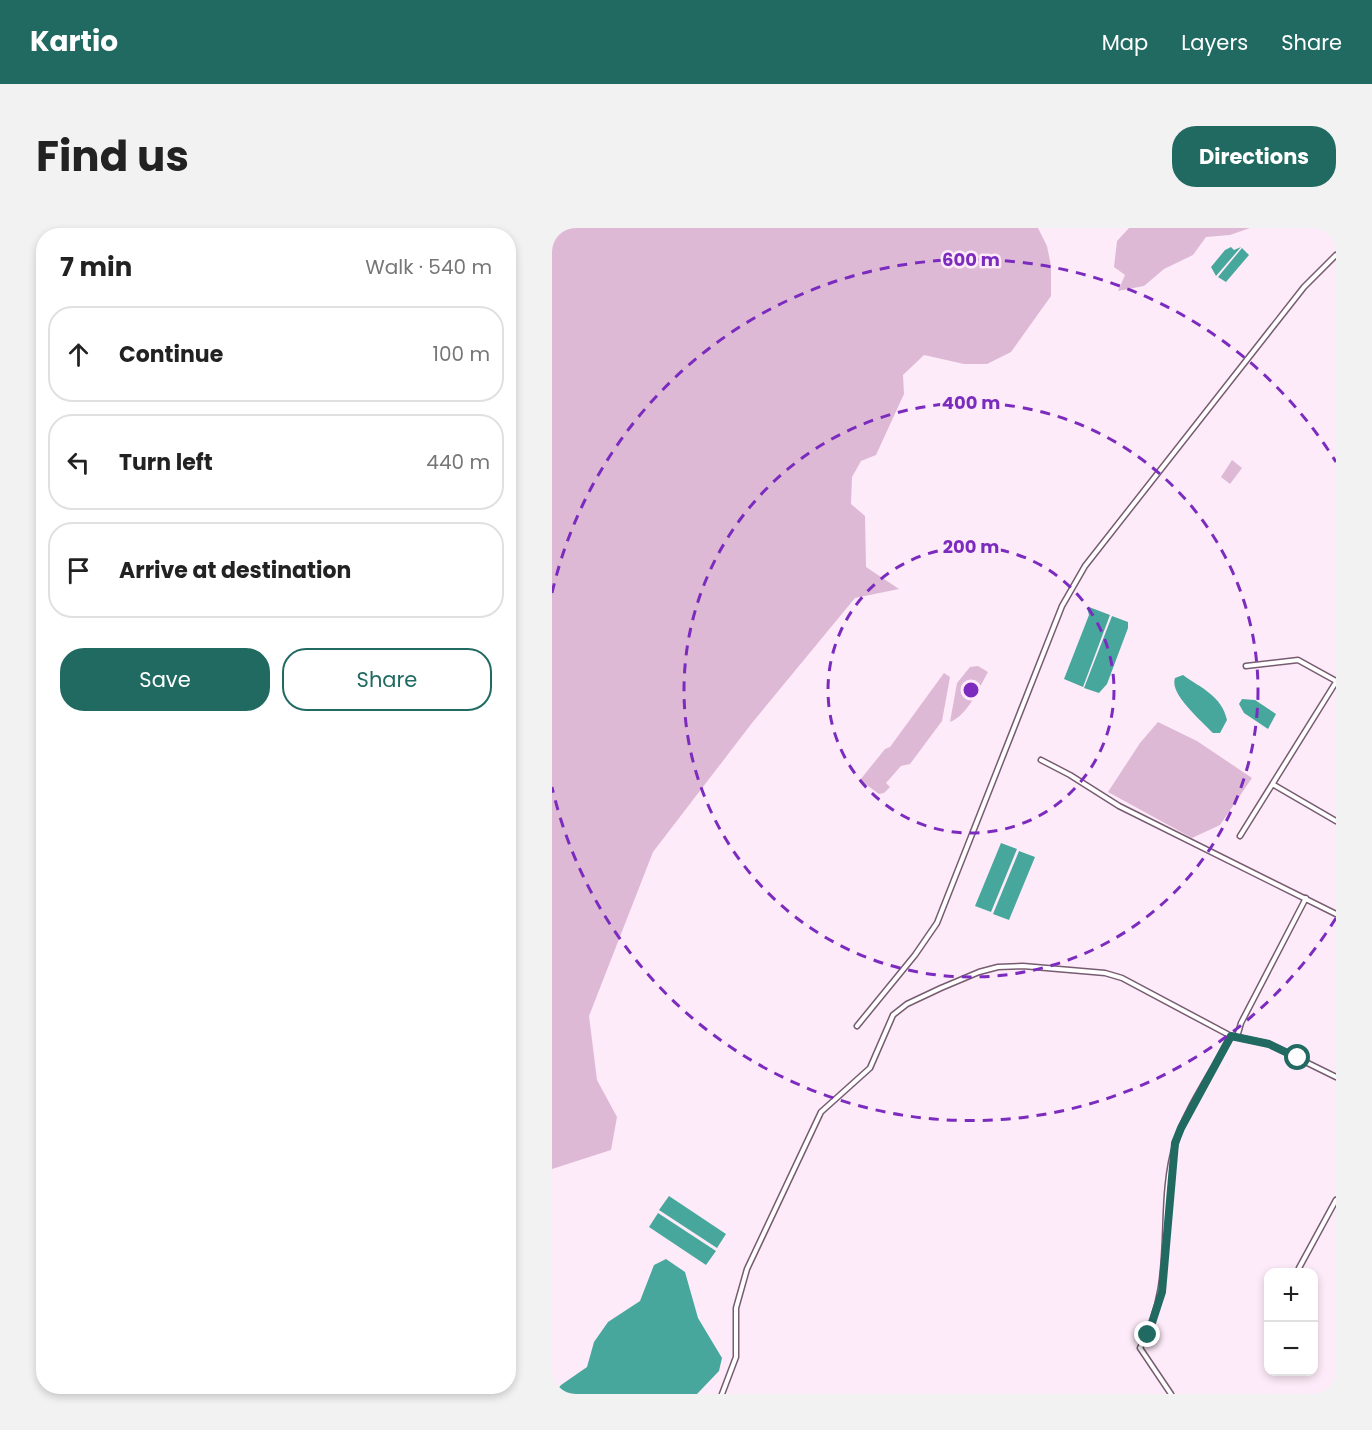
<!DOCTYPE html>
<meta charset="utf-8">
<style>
body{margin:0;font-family:Poppins,sans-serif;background:#f2f2f2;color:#222}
.controls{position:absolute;right:18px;bottom:18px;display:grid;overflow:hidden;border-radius:12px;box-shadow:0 3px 9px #0003}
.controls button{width:54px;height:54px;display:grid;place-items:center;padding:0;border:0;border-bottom:2px solid #e0e0e0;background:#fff;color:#222;font:30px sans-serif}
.stop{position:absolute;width:18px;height:18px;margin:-14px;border:4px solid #216a62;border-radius:50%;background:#fff}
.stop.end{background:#216a62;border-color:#fff;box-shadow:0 2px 6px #0008}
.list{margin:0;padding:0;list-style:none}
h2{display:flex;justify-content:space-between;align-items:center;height:78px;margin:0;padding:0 24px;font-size:26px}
h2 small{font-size:20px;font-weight:400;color:#767676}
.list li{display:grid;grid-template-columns:39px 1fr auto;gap:18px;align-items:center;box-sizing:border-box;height:96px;margin:0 12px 12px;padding:0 12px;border:2px solid #e0e0e0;border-radius:24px}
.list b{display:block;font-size:22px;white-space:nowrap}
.list em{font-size:20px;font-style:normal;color:#767676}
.actions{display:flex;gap:12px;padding:18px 24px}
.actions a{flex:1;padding:14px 0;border:2px solid #216a62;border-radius:24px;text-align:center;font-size:21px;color:#216a62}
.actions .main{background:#216a62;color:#fff}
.icon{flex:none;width:33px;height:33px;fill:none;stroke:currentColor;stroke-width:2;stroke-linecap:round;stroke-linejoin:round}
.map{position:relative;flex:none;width:784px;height:1166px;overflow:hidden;border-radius:24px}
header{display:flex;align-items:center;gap:36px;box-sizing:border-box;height:84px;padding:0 30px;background:#216a62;color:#fff}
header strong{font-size:28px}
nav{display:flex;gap:33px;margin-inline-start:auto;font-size:21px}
.intro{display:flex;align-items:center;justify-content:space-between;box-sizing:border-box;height:144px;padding:0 36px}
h1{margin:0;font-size:42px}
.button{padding:15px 27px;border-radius:24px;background:#216a62;color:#fff;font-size:21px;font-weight:700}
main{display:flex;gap:36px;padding:0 36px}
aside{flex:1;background:#fff;border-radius:24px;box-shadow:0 3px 9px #0003}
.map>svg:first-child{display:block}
.green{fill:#ddb9d5}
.water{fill:#48a79c}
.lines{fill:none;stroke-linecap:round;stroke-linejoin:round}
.minor-casing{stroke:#775c71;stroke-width:7}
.minor{stroke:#fff;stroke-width:4}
.route{stroke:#216a62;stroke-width:8}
.ring{fill:none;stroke:#7b2cbf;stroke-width:3;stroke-dasharray:10 8}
.centre{fill:#7b2cbf;stroke:#feebf9;stroke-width:3}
.ring-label{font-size:18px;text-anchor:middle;font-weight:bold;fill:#7b2cbf;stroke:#feebf9;stroke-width:5;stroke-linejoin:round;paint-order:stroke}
</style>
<header>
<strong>Kartio</strong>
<nav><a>Map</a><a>Layers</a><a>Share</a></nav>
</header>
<div class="intro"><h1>Find us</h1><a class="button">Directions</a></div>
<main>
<aside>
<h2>7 min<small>Walk · 540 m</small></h2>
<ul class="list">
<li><svg class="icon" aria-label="ahead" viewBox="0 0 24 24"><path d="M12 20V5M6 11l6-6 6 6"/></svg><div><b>Continue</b></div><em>100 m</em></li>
<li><svg class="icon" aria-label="left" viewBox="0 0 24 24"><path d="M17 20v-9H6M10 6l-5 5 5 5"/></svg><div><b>Turn left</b></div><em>440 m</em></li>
<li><svg class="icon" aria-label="arrive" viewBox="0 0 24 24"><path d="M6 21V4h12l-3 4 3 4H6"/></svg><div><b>Arrive at destination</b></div></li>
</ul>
<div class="actions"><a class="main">Save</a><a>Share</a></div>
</aside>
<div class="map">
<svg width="784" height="1166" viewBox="0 0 784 1166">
<rect width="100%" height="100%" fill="#feebf9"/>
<path class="green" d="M0 0H486L495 18 499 38V68L459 124 435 136H412L372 127 351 147 352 166 324 227 309 233 300 249 299 276 313 288 314 339 347 361 303 370 200 495 101 624 37 788 45 852 65 889 59 922 0 941Z
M577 0H698L678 7 654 9 641 27 612 41 592 58 566 63 573 47 562 39 565 13Z
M680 232 690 240 678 256 669 249Z
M426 438 436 444C427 460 416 487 398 494L405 455 418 439Z
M392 445 398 449 390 493 358 536 349 538 334 555 338 559 332 565 327 566 308 552 333 521 338 519Z
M606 494 645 513 700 550 668 597 640 610 556 564 588 515Z"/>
<path class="water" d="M679 19 682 22 689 19 664 48 659 39 673 22Z
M690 20 697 27 674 54 666 49Z
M537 379 558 387 531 459 512 451 537 387 535 380Z
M560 388 576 394V400L555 456 547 465 532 460Z
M631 447C649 460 670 468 675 492L668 505H661C650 493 617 466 623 450Z
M690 471 703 472 724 486 716 501 692 485 687 476Z
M449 615 465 621 439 684 423 678Z
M467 623 483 629 457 692 441 686Z
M117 968 174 1006 165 1020 107 982Z
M106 985 164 1023 154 1037 97 999Z
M114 1031 133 1044 146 1090 170 1130 167 1143 145 1166H2L9 1157 35 1139 42 1114 56 1094 88 1073 102 1037Z"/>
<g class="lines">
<g class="minor-casing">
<path id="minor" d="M694 438 746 432 784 453
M489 532 518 547 567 578 784 686
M722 557 784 593
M688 608 784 454
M305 798 363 727 385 695 510 378 533 338 752 59 784 27
M685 809 689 795 754 670
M747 1040 784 972
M170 1166 184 1129V1080L195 1041 269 884 318 840 341 787 355 776 389 760 427 744 446 739 471 738 553 745 570 750 679 808 717 816 784 849
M619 1166 588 1120C627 1051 603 984 624 914 633 882 663 840 679 808"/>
</g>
<use href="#minor" class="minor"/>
</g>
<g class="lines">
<path class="route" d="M596 1107 610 1064 623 915 629 900 679 808 717 816 746 830"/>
</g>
<g class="ring">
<circle cx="419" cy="462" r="143"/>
<circle cx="419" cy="462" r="287"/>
<path d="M784 690A430 430 0 0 1 0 559M0 365A430 430 0 0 1 784 234"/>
</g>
<circle cx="419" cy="462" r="9" class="centre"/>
<g class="ring-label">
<text x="419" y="38">600 m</text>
<text x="419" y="181">400 m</text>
<text x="419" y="325">200 m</text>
</g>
</svg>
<div class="controls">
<button>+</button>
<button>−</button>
</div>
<div class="stop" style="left:746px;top:830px"></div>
<div class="stop end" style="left:596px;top:1107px"></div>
</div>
</main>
